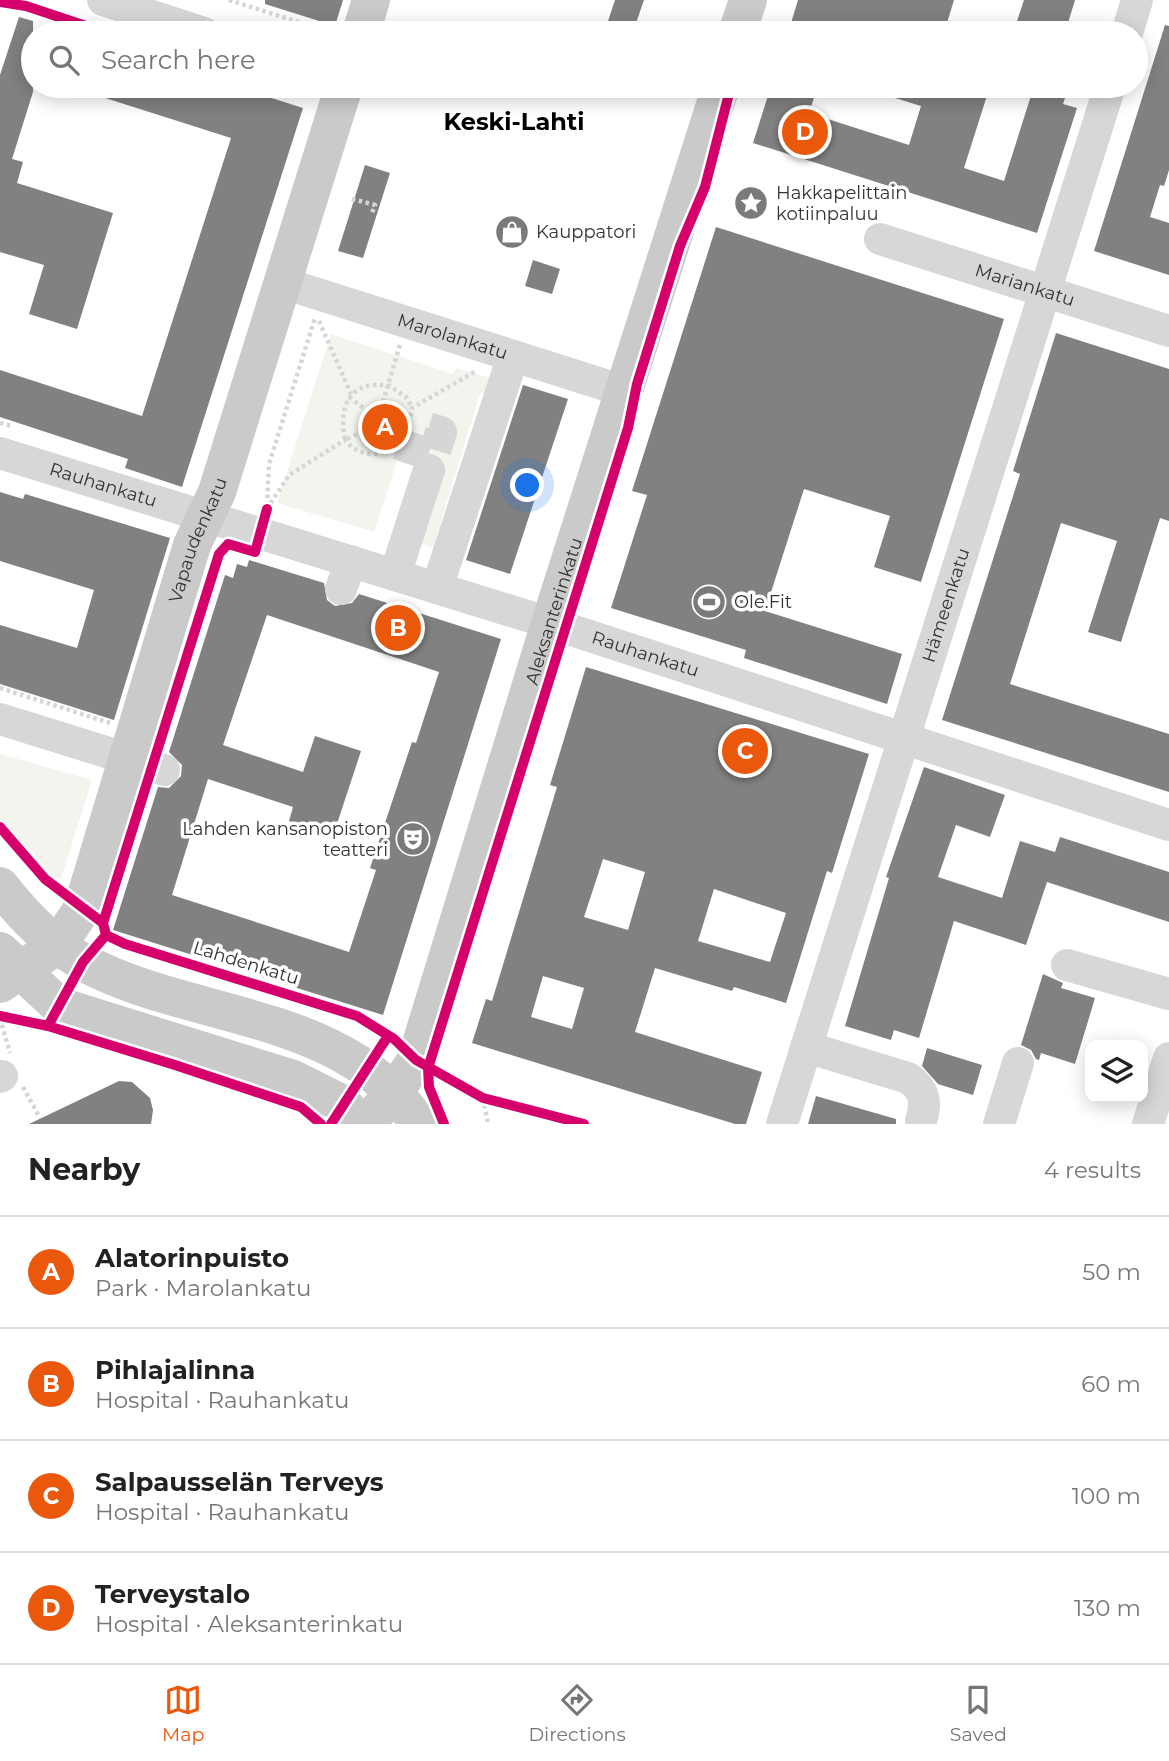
<!DOCTYPE html>
<meta charset="utf-8">
<style>
body{margin:0;font-family:Montserrat,sans-serif;background:#f6f6f6;color:#222}
.controls{position:absolute;right:21px;bottom:21px;display:grid;overflow:hidden;border-radius:14px;box-shadow:0 4px 18px #0003}
.controls button{width:63px;height:63px;display:grid;place-items:center;padding:0;border:0;border-bottom:2px solid #e0e0e0;background:#fff;color:#222;font:35px sans-serif}
.you{position:absolute;left:528px;top:486px;width:24px;height:24px;margin:-18px;border:5px solid #fff;border-radius:50%;background:#1a73e8;box-shadow:0 0 0 10px #1a73e833}
.badge{display:grid;place-items:center;width:46px;height:46px;border-radius:50%;background:#ea580c;color:#fff;font-size:23px;font-weight:700}
.pin{position:absolute;translate:-50% -50%;border:4px solid #fff;box-shadow:0 2px 7px #0006}
.list{margin:0;padding:0;list-style:none}
h2{display:flex;justify-content:space-between;align-items:center;height:91px;margin:0;padding:0 28px;font-size:30px}
h2 small{font-size:23px;font-weight:400;color:#767676}
.list li{display:grid;grid-template-columns:46px 1fr auto;gap:21px;align-items:center;box-sizing:border-box;height:112px;padding:0 28px;border-top:2px solid #e0e0e0}
.list b{display:block;font-size:26px;white-space:nowrap}
.list p{margin:0;font-size:23px;white-space:nowrap;color:#767676}
.list em{font-size:23px;font-style:normal;color:#767676}
.icon{flex:none;width:38px;height:38px;fill:none;stroke:currentColor;stroke-width:2;stroke-linecap:round;stroke-linejoin:round}
.map{position:relative;flex:none;width:1169px;height:1124px;overflow:hidden}
.search{position:absolute;background:#fff;box-shadow:0 4px 18px #0003;left:21px;right:21px;top:21px;height:77px;display:flex;align-items:center;gap:18px;box-sizing:border-box;padding:0 24px;border-radius:38px;color:#767676;font-size:26px}
.sheet{height:539px;background:#fff}
nav{display:flex;justify-content:space-around;align-items:center;box-sizing:border-box;height:98px;border-top:2px solid #e0e0e0;background:#fff;font-size:19px;color:#767676}
nav a{display:grid;justify-items:center;gap:4px}
nav .on{color:#ea580c}
.map>svg:first-child{display:block}
.green{fill:#f1f5ed}
.building{fill:#818181;fill-rule:evenodd}
.lines{fill:none;stroke-linecap:round;stroke-linejoin:round}
.minor-tunnel{stroke:#d6d6d6;stroke-width:32;stroke-dasharray:32 16;stroke-linecap:butt}
.path{stroke:#d6d6d6;stroke-width:4.5;stroke-dasharray:3.5 3.5;stroke-linecap:butt}
.minor{stroke:#d7d7d7;stroke-width:32}
.major{stroke:#cacaca;stroke-width:38}
.cycleway-casing{stroke:#fff;stroke-width:15}
.cycleway{stroke:#d6006c;stroke-width:10}
.labels{text-anchor:middle;dominant-baseline:central;stroke-width:7;stroke-linejoin:round;paint-order:stroke}
.poi-label{font-size:18px;fill:#333;stroke:#fff;text-anchor:start}
.street-label{font-size:18px;fill:#333;stroke:#fff}
.district-label{font-size:24px;font-weight:bold;fill:#000;stroke:#fff}
</style>
<div class="map">
<svg width="1169" height="1124" viewBox="0 0 1169 1124">
<rect width="100%" height="100%" fill="#fff"/>
<path class="green" d="M331 334 453 374 456 368 494 379 490 391 480 394 436 537 440 543 438 549 421 544 443 475 397 461 374 532 277 503Z
M0 754 92 780 61 879 47 874 0 820Z"/>
<path class="building" d="M265 0H343L335 26 265 4Z
M615 0H644L634 29 608 21Z
M798 0H954L944 33H788Z
M1024 0H1075L1065 33H1013Z
M19 17 33 21V92L12 159 23 162 17 183 113 213 77 329 29 314 44 265 0 252V75Z
M1165 25 1169 26V170L1164 186 1160 185 1150 217 1169 223V275L1094 251Z
M81 86H234L303 108 182 487 125 468 128 459 0 417V370L142 416 231 138 80 90Z
M771 86H818L809 113 909 145 921 106 869 90V86H990L964 168 1004 181 1034 86H1069L1063 104 1077 108 1037 233 753 143Z
M365 165 390 173 363 258 338 251Z
M716 227 1004 319 921 582 874 567 890 516 804 489 765 611 902 654 887 704 744 658 746 650 611 608 647 495 632 491Z
M533 260 560 269 552 294 525 286Z
M1056 333 1169 369V521L1160 518 1121 642 1088 632 1117 541 1061 523 1010 684 1169 734V792L942 720 1020 474 1013 471Z
M523 385 568 399 510 574 466 560Z
M0 492 23 499 25 494 170 538 114 720 0 684V625L77 648 94 590 0 561Z
M249 560 324 583 327 600 335 606 352 603 359 594 501 639 383 1015 113 930 158 787 169 788 181 776 182 765 169 752 225 575 233 578 237 564 247 567ZM267 615 439 672 416 743 412 742 370 868 376 870 349 952 172 895 208 779 293 807 289 821 333 836 361 751 315 736 303 772 223 745Z
M586 667 869 754 832 873 827 871 786 1003 734 987 732 991 655 968 635 1032 762 1072 746 1124H735L472 1043 486 999 492 1001 557 787 550 785ZM603 859 645 872 628 930 584 917ZM714 889 786 913 770 962 698 941ZM543 976 584 988 572 1029 531 1017Z
M924 767 1005 795 990 837 956 825 938 877 1002 898 1020 841 1055 852 1060 837 1169 872V922L1047 882 1026 945 954 921 919 1038 894 1030 891 1040 845 1026 889 878 886 877Z
M1043 974 1063 983 1061 988 1095 998 1075 1064 1041 1053 1039 1060 1036 1059 1031 1050 1021 1045Z
M927 1048 982 1065 973 1095 938 1084 922 1066Z
M119 1081 132 1082 150 1098 153 1110 151 1124H29Z
M816 1096 896 1119V1124H808Z"/>
<g class="lines">
<path class="minor-tunnel" d="M408 464 421 426 441 432 429 470"/>
<path class="path" d="M229 0 333 33
M26 6 28 0
M352 199 375 205 372 213
M319 321 351 394
M400 345 376 425 345 440C338 405 350 379 390 386L407 398 412 408
M349 397 378 419 411 418
M0 423 11 426
M376 425 386 451
M267 505 269 464 315 318
M267 509 289 475 345 440C372 472 410 444 412 408L476 371
M0 688 110 723
M0 1018 10 1053
M23 1087 40 1118
M483 1098 488 1124"/>
<g class="minor">
<path d="M103 0 204 33"/>
<path d="M1127 33 1137 0"/>
<path id="s1" d="M880 239 1169 331"/>
<path id="s2" d="M283 283 624 391"/>
<path id="s3" d="M0 453 550 623 1169 825"/>
<path d="M395 575 429 470"/>
<path d="M437 588 513 356"/>
<path d="M341 589 351 561"/>
<path d="M0 719 164 770"/>
<path d="M1067 965 1169 994"/>
<path d="M806 1047 908 1078C925 1090 927 1102 921 1121"/>
<path d="M0 1077 2 1076"/>
<path id="s4" d="M782 1124 1110 86"/>
<path d="M999 1124 1018 1063"/>
<path d="M1148 1124 1169 1058"/>
</g>
<g class="major">
<path d="M361 33 371 0"/>
<path d="M737 33 748 0"/>
<path d="M0 886C22 914 52 945 83 962 187 1020 350 1011 418 1124"/>
<path d="M0 951 59 1006 293 1079 343 1104 361 1124"/>
<path id="s5" d="M0 984 58 945 82 909 192 545 217 492 344 86"/>
<path id="s6" d="M366 1124 394 1093 416 1060 550 623 721 86"/>
</g>
<g class="cycleway-casing">
<path id="cycleway" d="M0 2 26 6 107 33
M0 827 45 879 103 923 106 935 125 944 357 1016 394 1039 416 1060 483 1098 584 1124
M103 923 219 554 228 544 255 552 267 509
M0 1016 48 1026 175 1065 301 1107 321 1124
M48 1026 83 962 106 935
M331 1124 388 1036
M444 1124 429 1087 428 1068 628 428 637 384 680 246 705 187 731 86"/>
</g>
<use href="#cycleway" class="cycleway"/>
</g>
<defs>
<g id="sight-disc" transform="scale(1.75)"><circle r="9.5" fill="#7a7a7a" stroke="#fff"/><path d="M0-6L1.8-2.2L6-1.7L2.9 1.2L3.7 5.4L0 3.3L-3.7 5.4L-2.9 1.2L-6-1.7L-1.8-2.2Z" fill="#fff"/></g>
<g id="shop-disc" transform="scale(1.75)"><circle r="9.5" fill="#7a7a7a" stroke="#fff"/><path d="M-5-2.5h2.3a2.7 3.5 0 0 1 5.4 0H5L5.5 6h-11ZM-1.5-2.5h3a1.5 2.3 0 0 0-3 0Z" fill="#fff"/></g>
<g id="stadium-disc" transform="scale(1.75)"><circle r="9.5" fill="#7a7a7a" stroke="#fff"/><path d="M0-5a6.5 5 0 1 0 0 10a6.5 5 0 1 0 0-10ZM-3.5-1.8h7v3.6h-7Z" fill="#fff"/></g>
<g id="theatre-disc" transform="scale(1.75)"><circle r="9.5" fill="#7a7a7a" stroke="#fff"/><path d="M-5-5.5Q0-4 5-5.5V0Q5 5 0 6Q-5 5-5 0ZM-3.3-2.5H-1v1.5H-3.3ZM1-2.5H3.3v1.5H1ZM-2.8 1Q0 5.5 2.8 1Z" fill="#fff"/></g>
</defs>
<g fill-rule="evenodd">
<use href="#sight-disc" x="751" y="203"/>
<use href="#shop-disc" x="512" y="232"/>
<use href="#stadium-disc" x="709" y="602"/>
<use href="#theatre-disc" x="413" y="839"/>
</g>
<g class="labels">
<g class="poi-label">
<text x="776" y="193">Hakkapelittain<tspan x="776" dy="21">kotiinpaluu</tspan></text>
<text x="536" y="232">Kauppatori</text>
<text x="734" y="602">Ole.Fit</text>
<text x="388" y="829" text-anchor="end">Lahden kansanopiston<tspan x="388" dy="21">teatteri</tspan></text>
</g>
<g class="street-label">
<text stroke="none"><textPath href="#s1" startOffset="152">Mariankatu</textPath></text>
<text stroke="none"><textPath href="#s2" startOffset="178">Marolankatu</textPath></text>
<text stroke="none"><textPath href="#s3" startOffset="108">Rauhankatu</textPath></text>
<text stroke="none"><textPath href="#s5" startOffset="500">Vapaudenkatu</textPath></text>
<text stroke="none"><textPath href="#s4" startOffset="544">Hämeenkatu</textPath></text>
<text stroke="none"><textPath href="#s6" startOffset="551">Aleksanterinkatu</textPath></text>
<text stroke="none"><textPath href="#s3" startOffset="676">Rauhankatu</textPath></text>
<text transform="translate(246 963) rotate(17)">Lahdenkatu</text>
</g>
<g class="district-label">
<text x="514" y="121">Keski-Lahti</text>
</g>
</g>
</svg>
<div class="controls">
<button><svg class="icon" aria-label="layers" viewBox="0 0 24 24"><path d="M12 4l9 5-9 5-9-5zM3 14l9 5 9-5"/></svg></button>
</div>
<div class="you"></div>
<div class="pin badge" style="left:385px;top:427px">A</div>
<div class="pin badge" style="left:398px;top:628px">B</div>
<div class="pin badge" style="left:745px;top:751px">C</div>
<div class="pin badge" style="left:805px;top:132px">D</div>
<div class="search"><svg class="icon" aria-label="search" viewBox="0 0 24 24"><circle cx="10" cy="10" r="6"/><path d="M15 15l6 6"/></svg>Search here</div>
</div>
<section class="sheet">
<h2>Nearby<small>4 results</small></h2>
<ul class="list">
<li><span class="badge">A</span><div><b>Alatorinpuisto</b><p>Park · Marolankatu</p></div><em>50 m</em></li>
<li><span class="badge">B</span><div><b>Pihlajalinna</b><p>Hospital · Rauhankatu</p></div><em>60 m</em></li>
<li><span class="badge">C</span><div><b>Salpausselän Terveys</b><p>Hospital · Rauhankatu</p></div><em>100 m</em></li>
<li><span class="badge">D</span><div><b>Terveystalo</b><p>Hospital · Aleksanterinkatu</p></div><em>130 m</em></li>
</ul>
</section>
<nav>
<a class="on"><svg class="icon" aria-label="map" viewBox="0 0 24 24"><path d="M3 6l6-2 6 2 6-2v14l-6 2-6-2-6 2zM9 4v14M15 6v14"/></svg>Map</a>
<a><svg class="icon" aria-label="directions" viewBox="0 0 24 24"><path d="M12 3l9 9-9 9-9-9zM9 14v-3h6M13 9l2 2-2 2"/></svg>Directions</a>
<a><svg class="icon" aria-label="saved" viewBox="0 0 24 24"><path d="M7 4h10v16l-5-4-5 4z"/></svg>Saved</a>
</nav>
